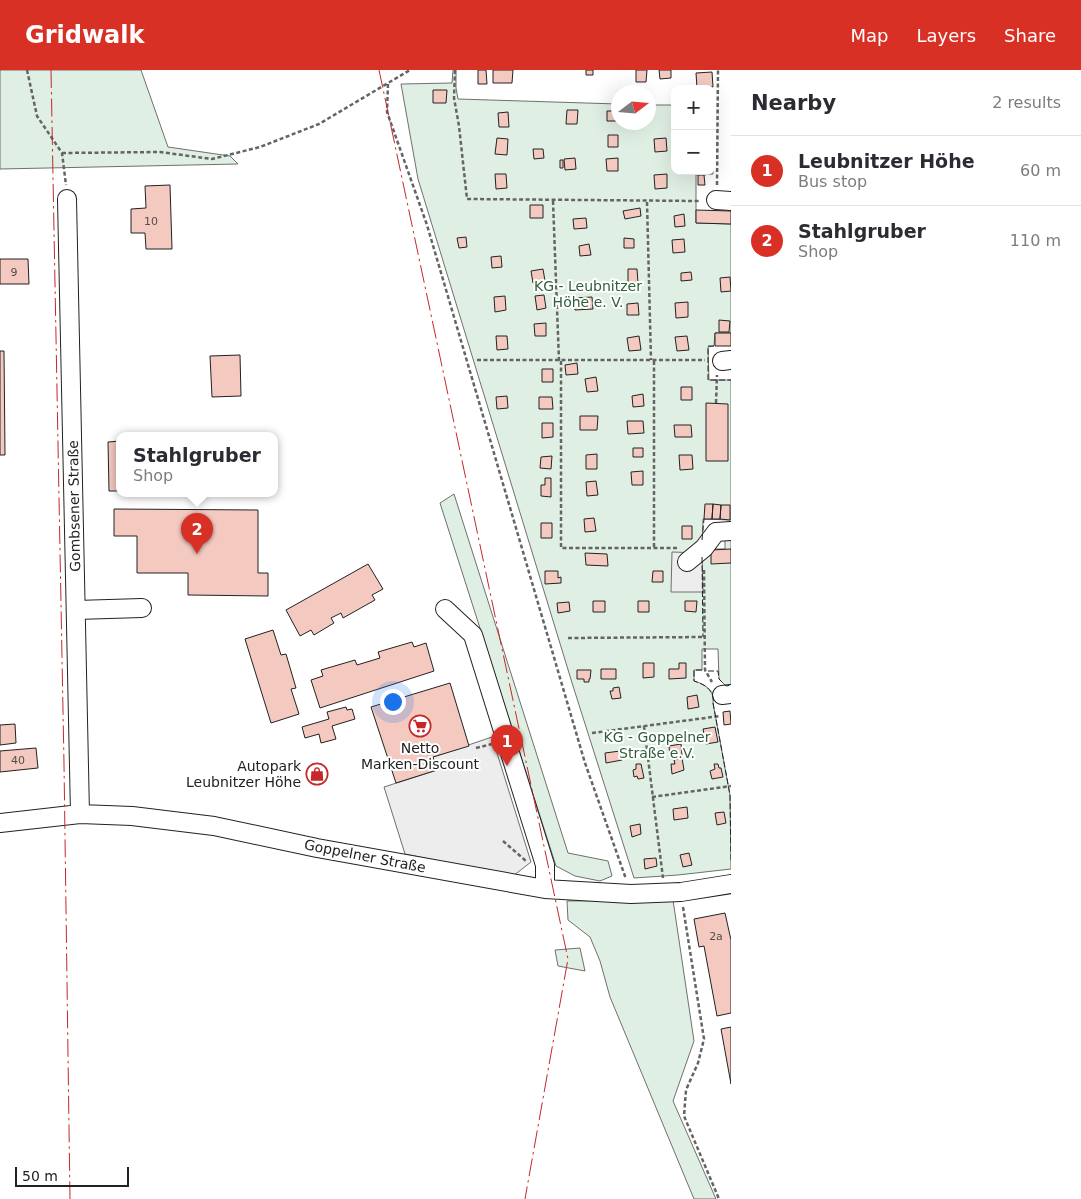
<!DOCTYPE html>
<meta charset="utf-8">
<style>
body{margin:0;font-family:"DejaVu Sans",sans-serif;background:#f2f2f3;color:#2b2b33}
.controls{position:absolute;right:15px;top:15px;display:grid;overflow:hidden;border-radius:10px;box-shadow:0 5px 20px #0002}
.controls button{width:45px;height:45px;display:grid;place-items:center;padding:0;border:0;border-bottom:1px solid #e1e1e2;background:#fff;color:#2b2b33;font:25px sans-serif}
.compass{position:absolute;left:611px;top:15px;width:45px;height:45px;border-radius:50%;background:#fff;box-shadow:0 5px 20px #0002;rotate:74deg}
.scale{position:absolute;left:15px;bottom:12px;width:114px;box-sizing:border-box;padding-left:5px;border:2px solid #222;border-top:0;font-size:14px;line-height:18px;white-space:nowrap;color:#222;-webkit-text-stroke:4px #fff;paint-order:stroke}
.you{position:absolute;left:392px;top:631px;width:18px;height:18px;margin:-12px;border:4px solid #fff;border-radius:50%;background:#1a73e8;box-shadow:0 0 0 8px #1a73e833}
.badge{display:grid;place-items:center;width:32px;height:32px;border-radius:50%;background:#d93025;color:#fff;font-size:16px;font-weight:700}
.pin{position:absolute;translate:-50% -41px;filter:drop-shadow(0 1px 2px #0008)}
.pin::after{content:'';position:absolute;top:26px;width:18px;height:15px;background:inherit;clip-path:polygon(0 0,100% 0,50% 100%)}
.popup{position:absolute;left:116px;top:362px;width:162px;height:65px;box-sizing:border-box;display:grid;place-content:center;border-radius:10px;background:#fff;filter:drop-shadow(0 1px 4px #0005);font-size:16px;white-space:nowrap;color:#7c7c81}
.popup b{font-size:19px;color:#2b2b33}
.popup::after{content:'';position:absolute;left:50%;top:100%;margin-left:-10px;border:10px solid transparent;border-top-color:#fff}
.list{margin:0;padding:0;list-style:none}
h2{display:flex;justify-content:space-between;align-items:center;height:65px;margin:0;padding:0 20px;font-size:21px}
h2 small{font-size:16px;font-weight:400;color:#7c7c81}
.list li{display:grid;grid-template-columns:32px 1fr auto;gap:15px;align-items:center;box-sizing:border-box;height:70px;padding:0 20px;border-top:1px solid #e1e1e2}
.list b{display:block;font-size:19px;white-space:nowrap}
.list p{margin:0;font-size:16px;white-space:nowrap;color:#7c7c81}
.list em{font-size:16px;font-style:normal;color:#7c7c81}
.map{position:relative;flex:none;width:731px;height:1129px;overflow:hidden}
header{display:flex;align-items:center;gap:30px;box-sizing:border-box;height:70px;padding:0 25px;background:#d93025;color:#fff}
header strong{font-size:24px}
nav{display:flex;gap:28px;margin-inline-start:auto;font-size:18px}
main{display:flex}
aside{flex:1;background:#fff}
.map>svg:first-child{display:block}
.green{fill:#e0efe3;stroke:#6f6f6f}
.parking{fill:#ededed;stroke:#6f6f6f}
.building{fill:#f3c9c0;stroke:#222}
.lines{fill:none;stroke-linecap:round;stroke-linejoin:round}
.minor-casing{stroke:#222;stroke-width:20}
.path{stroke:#646464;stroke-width:2.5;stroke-dasharray:4 2.5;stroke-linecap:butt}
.minor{stroke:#fff;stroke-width:18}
.fence{stroke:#222;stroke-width:1;stroke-dasharray:6 2.5;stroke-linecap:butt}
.power{stroke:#c62828;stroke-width:1;stroke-dasharray:18 4 2.5 4;stroke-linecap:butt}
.labels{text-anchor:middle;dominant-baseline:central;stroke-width:4;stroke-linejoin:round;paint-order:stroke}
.number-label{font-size:11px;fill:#564c4a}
.park-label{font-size:14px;fill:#2f5e38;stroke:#fff}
.street-label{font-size:14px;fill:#222;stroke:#fff}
.poi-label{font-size:14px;fill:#222;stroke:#fff}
</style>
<header>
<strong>Gridwalk</strong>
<nav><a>Map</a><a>Layers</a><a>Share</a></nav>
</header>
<main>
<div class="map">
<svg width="731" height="1129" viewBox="0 0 731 1129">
<rect width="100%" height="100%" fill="#fff"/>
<path class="green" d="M0 0H141L168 77 230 86 238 94 0 99Z
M453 0H456V18L458 29 618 34V52H648L649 35H675V101H712V37H714L713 104 696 105V153L731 154V263H715L714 276 708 277 709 310H731V450L703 449 702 479H725V469H731V615L726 616 719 609 718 579H702V600H694V611C704 614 715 620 713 633L730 725 731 799 678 805 634 808 573 616 418 109 401 14 452 13Z
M454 424 568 783 608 791 612 806 600 811 575 806 556 796 440 433Z
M673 830 694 971 673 1031 716 1129H694L610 927 600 891 590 867 568 850 567 831Z
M580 878 585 901 558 896 555 880Z"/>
<path class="parking" d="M672 482 702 483 703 522H671Z
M492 667 531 792 513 806 405 784 384 717 437 700 433 687Z"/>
<path class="building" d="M478 0H486L487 14H478Z
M493 0H513L512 13H493Z
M586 0H593V5H586Z
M636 0H647L646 12H636Z
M659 0H671V8L660 9Z
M712 2 713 17 697 18 696 3Z
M433 20H447L446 33H433Z
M567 40H578L577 54H566Z
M607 41H618L617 51H607Z
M508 42 509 57H499L498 43Z
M608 65H618V77H608Z
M497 68 508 69 507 85 495 84Z
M666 68 667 81 655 82 654 69Z
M533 79H543L544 88 534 89Z
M575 88 576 99 565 100 564 89Z
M618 88V101H607L606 89Z
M560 90H563V98H560Z
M695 101H706V105L695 103Z
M495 104H506L507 118 496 119Z
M667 104V118L655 119 654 105Z
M698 105H704L705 115H698Z
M170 115 172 179H146L145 163H131V139L146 138 145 116Z
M530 135H543V148H530Z
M640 138 641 146 625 149 623 141Z
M696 140 731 141V154L696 153Z
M684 144 685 156 675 157 674 146Z
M586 148 587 158 574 159 573 149Z
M466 167 467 177 459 178 457 168Z
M624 168 634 169V178H624Z
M684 169 685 182 673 183 672 170Z
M589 174 591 185 580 186 579 176Z
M501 186 502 197 492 198 491 187Z
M0 189H28L29 214H0Z
M543 199 545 211 533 213 531 201Z
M628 199H637L638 213H628Z
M691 202 692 210 681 211V203Z
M730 207 731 221 721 222 720 208Z
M544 225 546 238 537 240 535 226Z
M505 226 506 240 495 242 494 227Z
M592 227 593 239 575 240 574 228Z
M688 232V247L676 248 675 233Z
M638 233 639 245H627V234Z
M719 250 730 251 729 262H719Z
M546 253V266H535L534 254Z
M715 263H731V276H715Z
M496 266H507L508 279 497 280Z
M639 266 641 280 629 281 627 268Z
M687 266 689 280 677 281 675 267Z
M0 281H4L5 385H0Z
M240 285 241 326 212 327 210 286Z
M577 293 578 304 566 305 565 295Z
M542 299H553V312H542Z
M596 307 598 321 587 322 585 309Z
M681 317H692V330H681Z
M643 324 644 336 633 337 632 326Z
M507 326 508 338 497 339 496 327Z
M539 327H552L553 339H539Z
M706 333 728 334V391H706Z
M580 346H598L597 360H580Z
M627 351H643L644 363 628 364Z
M542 353H553V367L542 368Z
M674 355H691L692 367H675Z
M120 371V421H109L108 372Z
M633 378H643V387H633Z
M597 384V399H586V385Z
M679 385H692L693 399 680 400Z
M552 386 551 399 540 398 541 387Z
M643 401V415H632L631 402Z
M545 408H551V427L541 426V415H545Z
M596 411 598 425 587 426 586 412Z
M705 434H713L712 449H704Z
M713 434 721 435 720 449H712Z
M721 435H730V450L720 449Z
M114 439 258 440V503H268V526L188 525V503H137V466H114Z
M594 448 596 461 585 462 584 449Z
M541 453H552V468H541Z
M682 456H692V469H682Z
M731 479V493L711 494V480Z
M585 483 607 484 608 496 586 495Z
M368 494 383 519 372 525 375 530 343 548 341 543 331 548 334 553 314 565 311 560 300 566 286 540Z
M545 501H558V508L561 507V513L545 514Z
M653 501H663V512H652Z
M593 531H605V542H593Z
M638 531H649V542H638Z
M685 531H697L696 542 685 541Z
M569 532 570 541 558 543 557 533Z
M273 560 281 585 286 584 296 618 291 619 299 644 271 653 245 569Z
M412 572 414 577 426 573 434 601 320 638 311 610 323 606 321 600 355 590 357 595 380 588 378 582Z
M643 593H654V607L643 608Z
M679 593H686V608L669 609V599H679Z
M601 599H616V609H601Z
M577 600H591L590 609H589V612H584V609H577Z
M450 613 469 676 433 687 437 700 396 713 371 637Z
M619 617 621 628 612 629 610 621H613V618Z
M697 625 699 637 688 639 687 627Z
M346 637 347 640 352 639 355 649 332 656 336 669 321 673 319 664 305 668 302 657 329 649 327 642Z
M730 641 731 654 724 655 723 642Z
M15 654 16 673 0 675V655Z
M715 657 718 672 706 674 703 659Z
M681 674 682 685 670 687 669 676Z
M36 678 38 698 0 702V681Z
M620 681 622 690 606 693 605 683Z
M682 688 684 700 672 704 671 694H675L674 690Z
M636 694H641L644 708 638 709 637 706 634 707 633 700 636 699Z
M714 694H718L719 698H721L723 707 712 709 710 701 715 699Z
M687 737 688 748 674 750 673 739Z
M724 742 726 753 717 755 715 743Z
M640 754 641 764 632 767 630 756Z
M689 783 692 795 683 797 680 785Z
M656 788 657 796 645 799 644 789Z
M725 843 731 870V943L717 946 704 876 699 877 694 849Z
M731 957V1014L721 959Z"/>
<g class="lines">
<g class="minor-casing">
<path id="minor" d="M67 129 80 744
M716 130 731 131
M722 291 731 290
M687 492 704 478 716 462 731 461
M445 539 473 565 545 795V819
M76 540 142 538
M722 625 731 624
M0 753 80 744 132 746 214 756 317 778 545 819 631 824 681 822 731 814"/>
</g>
<path class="path" d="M27 0 37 46 62 83 66 115
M455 0 454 28 459 56 467 129 700 131
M388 14 387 42 427 155 585 693 626 809
M62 83 160 82 212 89 260 77 319 54 410 0
M717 115 718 0
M553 131 559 291
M647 132 651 290
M477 290H705
M561 291V478H678
M654 291V478
M716 333 717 305
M704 500 705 600 712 612
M568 568 705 567
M644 656 663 808
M592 663 720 646
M476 678 492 674
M652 727 731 716
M503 771 526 791
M683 837 704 969 698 993 686 1020 684 1046 719 1129"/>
<use href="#minor" class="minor"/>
<path class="fence" d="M714 276H708V310H731
M702 470 704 449
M702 487 703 567
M702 600H694V611C704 614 715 620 713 633L730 725 731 790
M708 601H718L719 609 726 616 731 615"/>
<path class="power" d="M51 0 64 694 70 1129
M379 0 568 889 525 1129"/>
</g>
<defs>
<g id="supermarket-ring" transform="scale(1.125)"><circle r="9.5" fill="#fff" stroke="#c62828" stroke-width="1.5"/><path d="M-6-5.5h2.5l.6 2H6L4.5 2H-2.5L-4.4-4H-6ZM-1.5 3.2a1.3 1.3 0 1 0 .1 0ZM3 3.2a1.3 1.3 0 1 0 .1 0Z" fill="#c62828"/></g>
<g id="shop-ring" transform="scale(1.125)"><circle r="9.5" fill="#fff" stroke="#c62828" stroke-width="1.5"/><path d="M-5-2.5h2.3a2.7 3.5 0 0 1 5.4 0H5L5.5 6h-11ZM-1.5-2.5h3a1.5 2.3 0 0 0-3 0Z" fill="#c62828"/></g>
</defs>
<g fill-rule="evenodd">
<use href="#supermarket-ring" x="420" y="656"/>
<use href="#shop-ring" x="317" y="704"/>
</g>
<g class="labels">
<g class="number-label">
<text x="151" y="151">10</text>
<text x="14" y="202">9</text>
<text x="18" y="690">40</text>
<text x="716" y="866">2a</text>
</g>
<g class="park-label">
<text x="588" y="216">KG - Leubnitzer<tspan x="588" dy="16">Höhe e. V.</tspan></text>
<text x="657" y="667">KG - Goppelner<tspan x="657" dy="16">Straße e.V.</tspan></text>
</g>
<g class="street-label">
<text transform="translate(74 436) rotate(-91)">Gombsener Straße</text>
<text transform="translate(365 786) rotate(11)">Goppelner Straße</text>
</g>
<g class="poi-label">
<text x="420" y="678">Netto<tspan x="420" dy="16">Marken-Discount</tspan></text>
<text x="301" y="696" text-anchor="end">Autopark<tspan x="301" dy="16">Leubnitzer Höhe</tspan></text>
</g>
</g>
</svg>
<div class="controls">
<button>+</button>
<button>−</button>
</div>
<svg class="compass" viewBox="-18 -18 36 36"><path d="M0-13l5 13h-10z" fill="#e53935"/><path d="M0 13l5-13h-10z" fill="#7c7c81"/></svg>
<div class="scale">50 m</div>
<div class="you"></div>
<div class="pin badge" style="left:507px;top:696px">1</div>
<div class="pin badge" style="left:197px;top:484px">2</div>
<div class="popup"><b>Stahlgruber</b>Shop</div>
</div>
<aside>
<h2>Nearby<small>2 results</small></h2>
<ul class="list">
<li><span class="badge">1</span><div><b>Leubnitzer Höhe</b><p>Bus stop</p></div><em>60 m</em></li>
<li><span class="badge">2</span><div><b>Stahlgruber</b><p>Shop</p></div><em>110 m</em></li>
</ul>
</aside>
</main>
